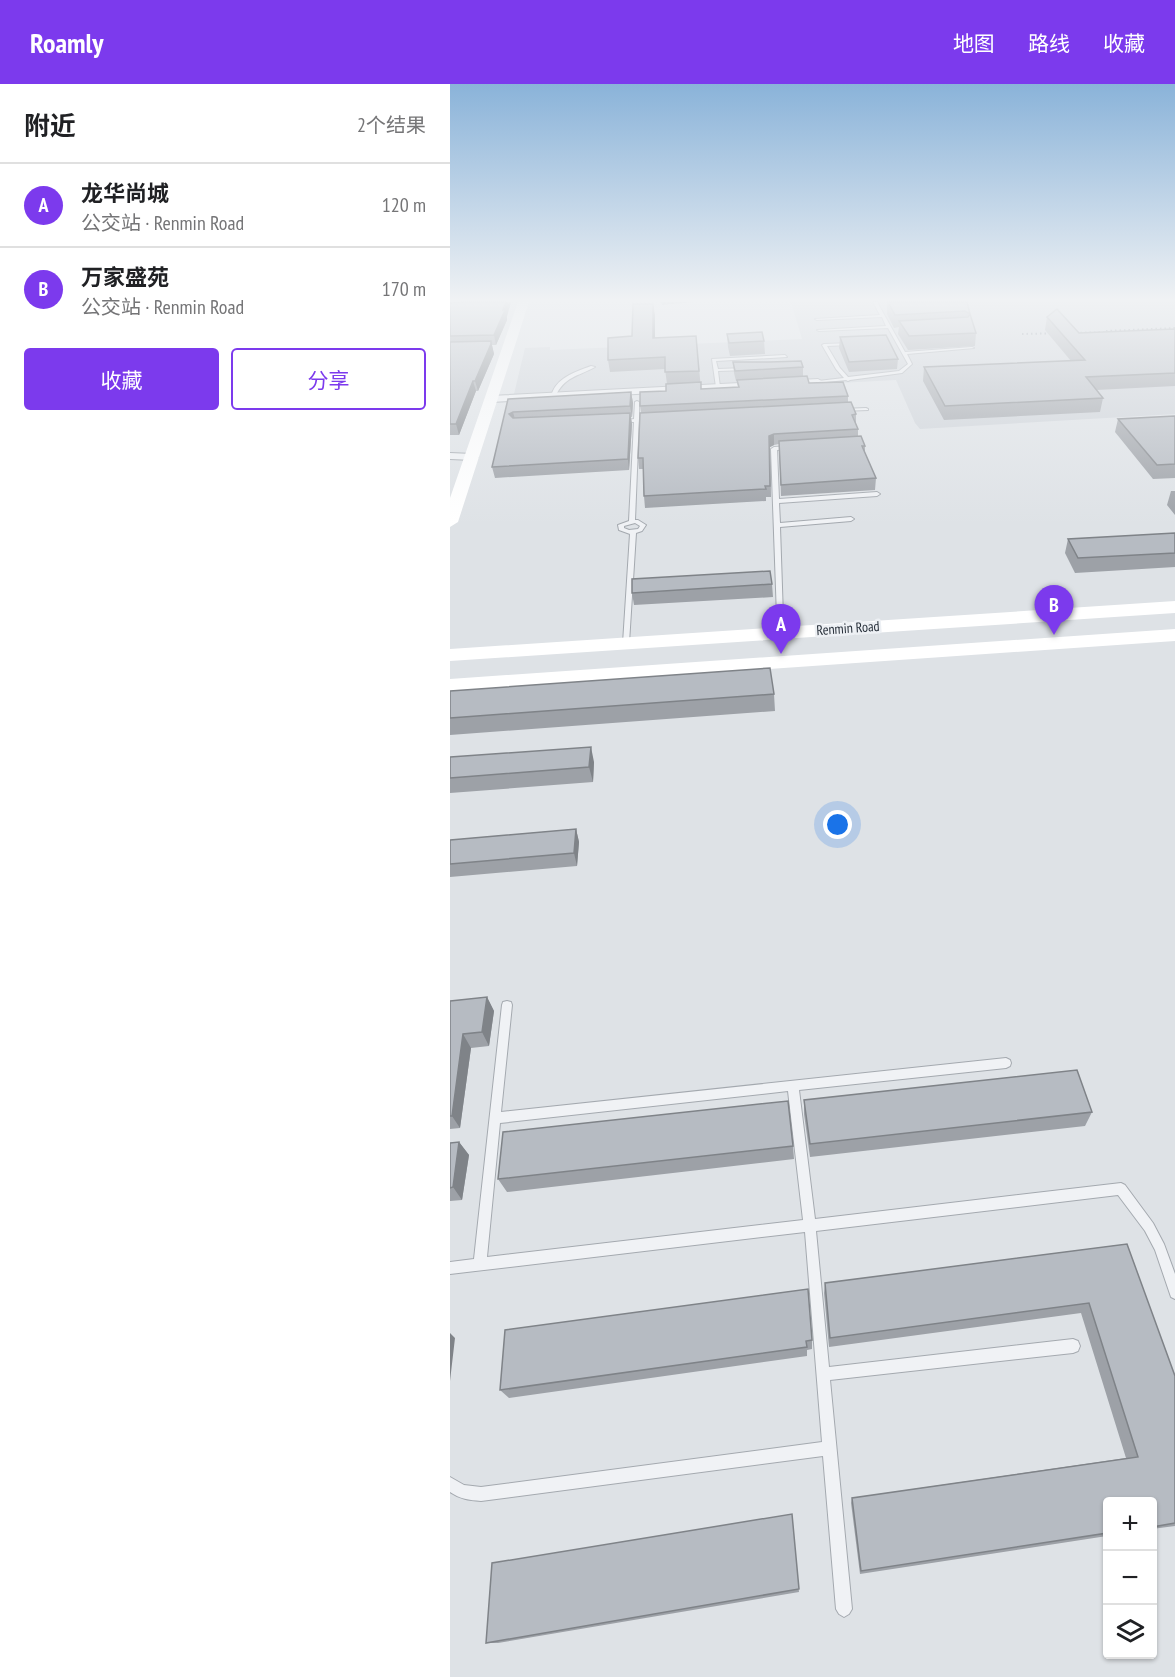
<!DOCTYPE html>
<html lang="zh">
<meta charset="utf-8">
<style>
body{margin:0;font-family:"PT Sans Narrow","Noto Sans SC",sans-serif;background:#f2f2f2;color:#202124}
.controls{position:absolute;right:18px;bottom:18px;display:grid;overflow:hidden;border-radius:6px;box-shadow:0 2px 4px #0004}
.controls button{width:54px;height:54px;display:grid;place-items:center;padding:0;border:0;border-bottom:2px solid #e0e0e0;background:#fff;color:#202124;font:30px sans-serif}
.you{position:absolute;left:388px;top:741px;width:21px;height:21px;margin:-15px;border:4px solid #fff;border-radius:50%;background:#1a73e8;box-shadow:0 0 0 9px #1a73e833}
.badge{display:grid;place-items:center;width:39px;height:39px;border-radius:50%;background:#7c3aed;color:#fff;font-size:20px;font-weight:700}
.pin{position:absolute;translate:-50% -50px;filter:drop-shadow(0 2px 3px #0008)}
.pin::after{content:'';position:absolute;top:32px;width:21px;height:18px;background:inherit;clip-path:polygon(0 0,100% 0,50% 100%)}
.list{margin:0;padding:0;list-style:none}
h2{display:flex;justify-content:space-between;align-items:center;height:78px;margin:0;padding:0 24px;font-size:26px}
h2 small{font-size:20px;font-weight:400;color:#757577}
.list li{display:grid;grid-template-columns:39px 1fr auto;gap:18px;align-items:center;box-sizing:border-box;height:84px;padding:0 24px;border-top:2px solid #e0e0e0}
.list b{display:block;font-size:22px;white-space:nowrap}
.list p{margin:0;font-size:20px;white-space:nowrap;color:#757577}
.list em{font-size:20px;font-style:normal;color:#757577}
.actions{display:flex;gap:12px;padding:18px 24px}
.actions a{flex:1;padding:14px 0;border:2px solid #7c3aed;border-radius:6px;text-align:center;font-size:21px;color:#7c3aed}
.actions .main{background:#7c3aed;color:#fff}
.icon{flex:none;width:33px;height:33px;fill:none;stroke:currentColor;stroke-width:2;stroke-linecap:round;stroke-linejoin:round}
.map{position:relative;flex:none;width:725px;height:1593px;overflow:hidden}
header{display:flex;align-items:center;gap:36px;box-sizing:border-box;height:84px;padding:0 30px;background:#7c3aed;color:#fff}
header strong{font-size:28px}
nav{display:flex;gap:33px;margin-inline-start:auto;font-size:21px}
main{display:flex}
aside{flex:1;background:#fff}
.map>svg:first-child{display:block}
.built{fill:#ccd1d7}
.lines{fill:none;stroke-linecap:round;stroke-linejoin:round}
.lane-casing{stroke:#a4a9af;stroke-width:2}
.street-casing{stroke:#a4a9af;stroke-width:2}
.lane{fill:#f0f2f5;fill-rule:evenodd}
.street{fill:#f0f2f5;fill-rule:evenodd}
.secondary{fill:#fff;fill-rule:evenodd}
.rail{stroke:#79838d;stroke-width:2;stroke-dasharray:1.5 3;stroke-linecap:butt}
.wall{fill:#9da1a7}
.shaded-wall{fill:#7f8388}
.building{fill:#b6bbc2;stroke:#7f8388;stroke-width:1.5}
.labels{text-anchor:middle;dominant-baseline:central;stroke-width:5;stroke-linejoin:round;paint-order:stroke}
.far-street-label{font-size:14px;fill:#29313b;stroke:#edf0f4}
</style>
<header>
<strong>Roamly</strong>
<nav><a>地图</a><a>路线</a><a>收藏</a></nav>
</header>
<main>
<aside>
<h2>附近<small>2个结果</small></h2>
<ul class="list">
<li><span class="badge">A</span><div><b>龙华尚城</b><p>公交站 · Renmin Road</p></div><em>120 m</em></li>
<li><span class="badge">B</span><div><b>万家盛苑</b><p>公交站 · Renmin Road</p></div><em>170 m</em></li>
</ul>
<div class="actions"><a class="main">收藏</a><a>分享</a></div>
</aside>
<div class="map">
<svg width="725" height="1593" viewBox="0 0 725 1593">
<rect width="100%" height="100%" fill="#dee2e6"/>
<path class="built" d="M341 218H725V330L470 345 465 339 446 296 369 300 366 295 64 310 75 264 100 263V266L352 255Z"/>
<g class="lines">
<g class="lane-casing">
<path id="lane" d="M423 218H427L455 268 522 263 524 264 457 270 462 280 452 289 400 296 398 297 396 296 366 299 368 297 394 294 386 285 372 261 374 260 402 259 400 261 377 262 390 284 398 293 449 287 458 280 438 244 369 247 367 246 436 242 432 233 367 236 365 235 430 231Z
M335 271 337 273 266 277 268 285 296 284 298 285 296 286 268 287 270 303 268 304 266 303 262 275Z
M141 282 145 283C127 293 115 292 105 313H101C105 294 125 288 141 282Z
M187 317 189 318V334H202L204 335 189 337 185 436H188L196 441 192 447 186 449 179 559 176 561 173 559 180 450 169 446 168 441 179 437 184 338H171L169 337 184 335 185 318ZM185 439 190 442 188 445 179 446 174 444V442Z
M416 324 418 325V326L392 327 390 326 392 325Z
M340 362 342 363V365L327 366 329 415 427 408 430 410 427 412 329 419 330 439 401 433 404 435 401 437 330 443 333 533 330 535 327 533 321 365 324 363Z
M57 917 61 918 62 921 51 1028 556 974 560 976 561 979 560 982 556 984 349 1006 365 1135 671 1099 675 1101 703 1139 714 1160 725 1190V1215L721 1213 705 1166 695 1147 668 1111 366 1147 379 1283 623 1255 628 1257 630 1262 628 1267 623 1269 380 1296 402 1525 399 1530 394 1533 389 1530 386 1525 373 1372 31 1417C19 1416 10 1415 0 1408V1393L14 1401 31 1403 372 1358 355 1148 0 1190V1178L24 1175 52 921 53 918ZM338 1007 353 1136 37 1173 50 1039Z"/>
</g>
<g class="street-casing">
<path id="street" d="M368 295 373 298 371 300 41 318 36 315 41 312Z
M0 369 23 370 28 373 23 376 0 375Z"/>
</g>
<use href="#lane" class="lane"/>
<use href="#street" class="street"/>
<path class="secondary" d="M68 218H79L8 438 0 443V414Z
M725 517V529L0 577V565Z
M725 545V557L0 607V595Z"/>
<path class="rail" d="M656 247 725 244
M572 250 665 248"/>
</g>
<path class="wall" d="M0 218H61L57 232V236L46 261H42L44 270 28 307H26L9 351H0Z
M437 218H517L520 230 526 249 525 262 458 266 448 250 449 243 444 244 437 230Z
M205 231V254L246 252 251 305 288 303 287 297H286L284 289 283 278 353 283V293L359 299 398 312V318L406 330V340L408 345V352L415 362V369L426 394 425 406 331 412 329 360 324 361 320 363 321 413H316V417L195 424 194 412 193 385H189L188 374 191 329 190 322 216 307 217 300 215 285 160 288 158 276Z
M597 233 629 249 725 245V302L646 306 653 314 650 328 494 336 473 297 474 283 621 277 595 246Z
M277 250 314 257 315 270 280 272 278 263Z
M390 253 448 275 447 285 399 288 389 264Z
M181 308 183 319 182 333H181L182 340 179 386 45 394 42 383 58 315Z
M725 332V394L703 395 665 348 668 335Z
M721 407H725V431L717 421Z
M725 449V483L625 489 615 469 618 455Z
M322 500 323 513 184 521 182 509Z
M0 607 324 610 325 627 0 651Z
M0 673 144 678 143 698 0 709Z
M126 745 129 758 127 782 0 793V756Z
M37 913 44 927 39 962 21 964 10 1044 0 1045V917Z
M354 1016 642 1028 635 1042 360 1073 354 1030Z
M9 1058 19 1071 12 1116 0 1117V1059Z
M343 1062 344 1075 57 1108 48 1095Z
M677 1160 725 1292V1442L702 1445V1418H657V1452L410 1490 401 1419 402 1414 676 1374 631 1229 379 1263 374 1209 375 1199Z
M362 1256V1265L357 1266V1272L59 1314 50 1306Z
M342 1430 349 1508 48 1559H36Z"/>
<path class="shaded-wall" d="M56 218H61L57 232V236L46 261 44 251Z
M211 218H243L212 221Z
M203 220 205 231V266L203 254Z
M41 257 44 270 28 307 25 297Z
M23 297 26 307 9 351 6 340Z
M181 308 183 319 182 333 180 322Z
M63 328 66 339 59 330Z
M180 329 182 340 179 386 178 375Z
M324 350V361L320 363 321 413 319 352Z
M141 663 144 678 143 698 139 683Z
M126 745 129 758 127 782 124 769Z
M37 913 44 927 39 962 32 948Z
M13 950 21 964 10 1044 2 1032Z
M9 1058 19 1071 12 1116 3 1103Z
M0 1249 5 1254 0 1297Z"/>
<path class="building" d="M16 218H56L53 226H55L44 251 0 252V219Z
M438 218H517L520 230 515 227 445 231Z
M183 220H203V254L246 252 249 287 215 288V273L158 276V254L182 252Z
M607 225 629 249 725 245V289L636 293 653 314 495 322 474 283 635 276 597 233Z
M520 230 526 249 459 252 449 237 518 233Z
M312 248 314 257 279 259 277 250Z
M436 251 448 275 399 278 390 253Z
M41 257V260L25 297H23L6 340H0V258Z
M351 277 353 283 285 287 283 278H319Z
M357 292 359 299 393 298 398 312 190 322V308L216 307V300L251 298V305L289 303 287 296Z
M181 308 180 322 63 328 59 330 63 334 180 329 178 375 42 383 58 315Z
M401 318 406 330 402 331 408 345 324 350 319 352 320 402H315L316 405 194 412 193 374H188L190 329Z
M725 332V380L707 381 668 335Z
M411 352 415 362H412L426 394 331 401 329 357Z
M725 449V469L628 474 618 455Z
M320 487 322 500 182 509V495Z
M320 584 324 610 0 634V607Z
M141 663 139 683 0 694V673Z
M126 745 124 769 0 780V756Z
M37 913 32 948 13 950 2 1032H0V917Z
M627 986 642 1028 360 1060 354 1016Z
M338 1017 343 1062 48 1095 53 1048Z
M9 1058 3 1103 0 1104V1059Z
M677 1160 725 1292V1439L702 1443V1418H657V1449L411 1487 402 1414 688 1373 639 1219 380 1254 375 1199Z
M358 1205 362 1256 356 1257 357 1263 50 1306 55 1246Z
M342 1430 349 1505 36 1559 42 1479Z"/>
<linearGradient id="sky" x2="0" y2="1"><stop stop-color="#8ab3d9"/><stop offset="0.49" stop-color="#f0f2f4"/><stop offset="1" stop-color="#f0f2f4" stop-opacity="0"/></linearGradient>
<rect width="725" height="441" fill="url(#sky)"/>
<g class="labels">
<g class="far-street-label">
<text transform="translate(398 544) rotate(-4)">Renmin Road</text>
</g>
</g>
</svg>
<div class="controls">
<button>+</button>
<button>−</button>
<button><svg class="icon" aria-label="layers" viewBox="0 0 24 24"><path d="M12 4l9 5-9 5-9-5zM3 14l9 5 9-5"/></svg></button>
</div>
<div class="you"></div>
<div class="pin badge" style="left:331px;top:570px">A</div>
<div class="pin badge" style="left:604px;top:551px">B</div>
</div>
</main>
